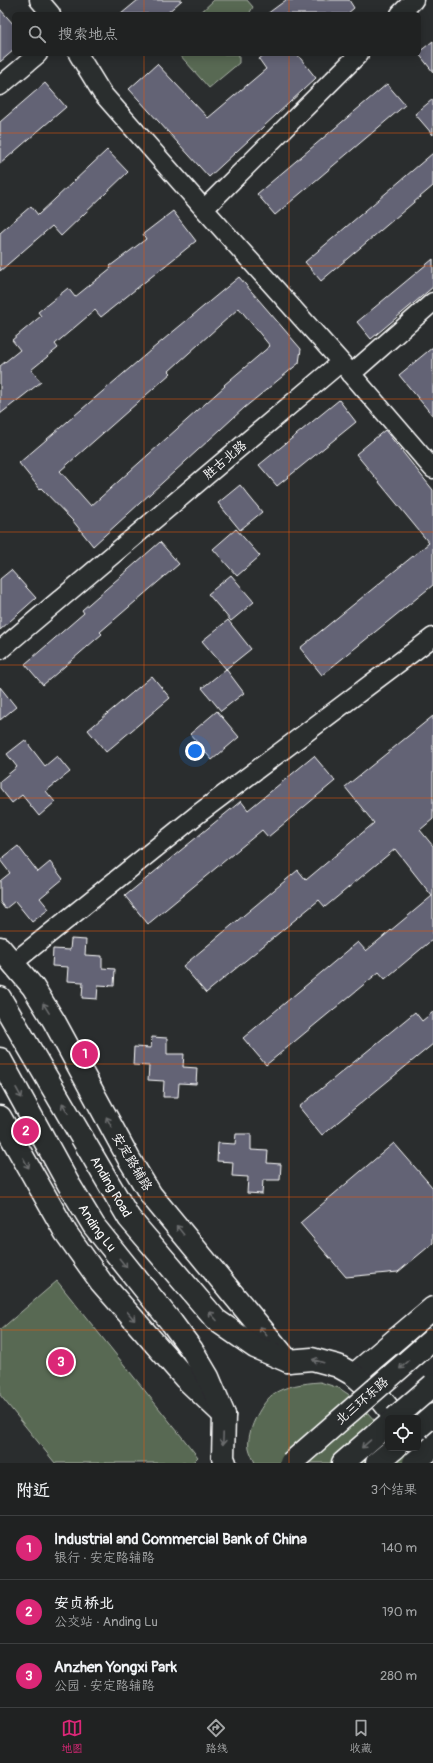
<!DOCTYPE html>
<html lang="zh">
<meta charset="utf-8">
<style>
body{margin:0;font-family:Pangolin,"LXGW WenKai TC",sans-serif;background:#2d2f2f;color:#f1f3f6}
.controls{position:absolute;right:12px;bottom:12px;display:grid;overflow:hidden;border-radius:6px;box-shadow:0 2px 10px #0003}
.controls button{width:36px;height:36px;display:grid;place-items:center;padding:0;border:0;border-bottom:1px solid #3d3f40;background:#202222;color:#f1f3f6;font:20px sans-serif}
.you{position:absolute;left:195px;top:751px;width:14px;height:14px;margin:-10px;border:3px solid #fff;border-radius:50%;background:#1a73e8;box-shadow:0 0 0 6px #1a73e833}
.badge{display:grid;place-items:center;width:26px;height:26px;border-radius:50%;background:#db2777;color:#fff;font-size:13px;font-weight:700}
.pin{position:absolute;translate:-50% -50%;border:2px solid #fff;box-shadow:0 1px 4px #0006}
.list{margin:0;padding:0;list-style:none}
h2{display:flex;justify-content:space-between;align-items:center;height:52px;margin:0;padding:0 16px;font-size:17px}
h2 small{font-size:13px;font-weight:400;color:#a2a4a5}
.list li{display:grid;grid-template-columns:26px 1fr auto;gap:12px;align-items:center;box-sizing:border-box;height:64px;padding:0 16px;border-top:1px solid #3d3f40}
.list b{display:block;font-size:15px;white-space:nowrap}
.list p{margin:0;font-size:13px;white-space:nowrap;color:#a2a4a5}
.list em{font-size:13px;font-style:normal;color:#a2a4a5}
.icon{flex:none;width:22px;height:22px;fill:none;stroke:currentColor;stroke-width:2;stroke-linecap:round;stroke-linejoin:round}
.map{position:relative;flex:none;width:433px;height:1463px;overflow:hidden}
.search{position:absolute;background:#202222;box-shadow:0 2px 10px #0003;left:12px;right:12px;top:12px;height:44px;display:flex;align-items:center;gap:10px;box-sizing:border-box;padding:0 14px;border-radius:6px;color:#a2a4a5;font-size:15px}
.sheet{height:244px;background:#202222}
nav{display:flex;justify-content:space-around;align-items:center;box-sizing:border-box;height:56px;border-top:1px solid #3d3f40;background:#202222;font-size:11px;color:#a2a4a5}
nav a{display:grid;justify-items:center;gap:2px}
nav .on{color:#db2777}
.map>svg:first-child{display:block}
.green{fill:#586953;stroke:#acb4a9}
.building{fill:#636375;stroke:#fff;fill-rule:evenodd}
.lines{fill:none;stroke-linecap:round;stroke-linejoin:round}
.minor-casing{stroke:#fff;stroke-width:21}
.tertiary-casing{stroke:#fff;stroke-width:25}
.primary-casing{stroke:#fff;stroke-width:25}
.trunk-casing{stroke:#fff;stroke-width:25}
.minor{stroke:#2a2d2e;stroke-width:18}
.tertiary{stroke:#2a2d2e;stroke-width:22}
.primary{stroke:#2a2d2e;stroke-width:22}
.trunk{stroke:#2a2d2e;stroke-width:22}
.tertiary-bridge-casing{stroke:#fff;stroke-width:25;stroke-linecap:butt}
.trunk-bridge-casing{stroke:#fff;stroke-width:25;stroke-linecap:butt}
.tertiary-bridge{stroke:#2a2d2e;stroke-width:22}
.trunk-bridge{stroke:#2a2d2e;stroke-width:22}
.oneway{stroke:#6a6c6d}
.grid{fill:none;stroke:#e8590c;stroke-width:1;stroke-opacity:0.55}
.labels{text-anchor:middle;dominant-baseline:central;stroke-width:3.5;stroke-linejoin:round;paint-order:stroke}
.street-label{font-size:13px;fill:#fff;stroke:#2a2d2e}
</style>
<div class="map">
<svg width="433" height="1463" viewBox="0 0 433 1463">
<rect width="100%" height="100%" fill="#2a2d2e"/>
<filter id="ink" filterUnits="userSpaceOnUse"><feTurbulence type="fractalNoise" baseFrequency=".025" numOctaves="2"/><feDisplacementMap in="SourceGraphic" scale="8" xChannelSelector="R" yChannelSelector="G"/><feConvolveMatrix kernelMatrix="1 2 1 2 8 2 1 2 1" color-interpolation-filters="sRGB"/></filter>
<g filter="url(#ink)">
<path class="green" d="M214 0H247L253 7 249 14H199Z
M179 54H239V63L209 88Z
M57 1281 198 1457 192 1463H55L0 1395V1330Z
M320 1382 339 1388 354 1398 388 1435V1448H401L415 1463H255C253 1458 250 1453 249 1448 246 1433 260 1405 272 1395 283 1386 305 1383 320 1382Z"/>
<path class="building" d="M138 0H182L166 14H121Z
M286 0H349L354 8 347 14H267Z
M0 9 14 25V50L0 62Z
M433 41V72L419 54V52Z
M265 54H297L316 78 209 177 129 89 157 64 208 118 266 69 259 59Z
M45 83 66 107 0 164V122Z
M387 84 405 105 275 215 257 194Z
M433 99V135L415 114Z
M107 150 128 172 61 236 52 226 0 271V233L31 206 38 215Z
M433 153V186L321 281 305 262Z
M173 211 196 241 101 317 95 310 55 344 58 348 31 370 41 382 0 414V366L20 350 12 340 41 316 38 312 68 288 75 297 111 268 110 266 146 239 143 234Z
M433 259V287L371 339 357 322Z
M239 277 301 349 299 363 244 408 93 546 73 521 41 488 40 489 19 463 151 350ZM239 308 270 346 224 385 225 386 91 506 60 471 171 373 169 371Z
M433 347V416L399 375Z
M339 400 356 422 277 486 259 465Z
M385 430 433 490V585L322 675 300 648 429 543 356 454Z
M240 485 262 512 240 530 218 503Z
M236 529 260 556 237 576 213 549Z
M160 542 179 564 100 632 102 634 43 685 25 664 84 613 82 610Z
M11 570 36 598 0 630V579Z
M231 575 254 602 231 621 208 594Z
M228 620 251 649 226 669 202 641Z
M226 669 244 693 221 711 202 688Z
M152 676 170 698 106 752 88 730Z
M0 687 16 707 0 720Z
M217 711 239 737 212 760 190 734Z
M433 716V819L420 830 433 846V939L385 979 379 972 266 1065 243 1038 358 942 366 951 432 896 395 849 325 907 319 900 206 993 183 966 298 870 306 880 374 823 345 787Z
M25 740 45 766 57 756 70 772 46 791 55 802 39 816 22 795 12 803 0 788V781L17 767 7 754Z
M314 756 335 781 268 837 262 830 148 924 125 896 241 801 248 810Z
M18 846 38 872 50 862 63 879 40 898 49 909 32 922 15 901 5 909 0 902V881L10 873 0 860Z
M71 939 86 940 85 955 102 956V968L115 969 114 986 98 985 97 999 82 998 83 982 67 981 68 967 52 966 53 949 70 950Z
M415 1012 422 1021 433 1012V1044L322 1135 299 1107Z
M152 1037 167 1038V1054H184L183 1067 197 1068 196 1084 179 1083 178 1097H163L164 1081 148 1080 149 1066 133 1065 134 1047 151 1048Z
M236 1134H251V1150L268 1151 267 1163 281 1164 280 1180H263L262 1194 247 1193 248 1177 232 1176 233 1162 217 1161 218 1143 235 1144Z
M394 1143 433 1188V1243L398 1272 346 1277 300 1223Z"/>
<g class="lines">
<g class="minor-casing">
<path id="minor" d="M39 0 51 14
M400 14 414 0
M78 54 102 93 204 209
M0 86 38 54
M341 362 204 209 359 54
M351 374 433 302
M0 650 341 362 433 469
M13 963 198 814 433 637"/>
</g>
<g class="tertiary-casing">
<path id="tertiary" d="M0 948 33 987 54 1021 129 1159 151 1195 288 1361
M0 1117 66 1233 101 1282 185 1378 224 1415
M354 1375 433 1308"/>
</g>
<g class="primary-casing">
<g id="primary">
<path id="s1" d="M0 998 129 1218 216 1320 255 1347 288 1361 312 1359 338 1366 354 1375 381 1399 396 1418"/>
<path id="s2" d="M0 1059 68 1183 94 1226 172 1323 192 1350 208 1377 224 1415 223 1458 225 1463"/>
<path d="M418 1443 432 1463"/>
</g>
</g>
<g class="trunk-casing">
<path id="trunk" d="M418 1428 433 1415
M343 1463 388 1424
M377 1463 395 1448"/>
</g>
<use href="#minor" class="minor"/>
<use href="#tertiary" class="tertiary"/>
<use href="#primary" class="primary"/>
<use href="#trunk" class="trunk"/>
<g class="tertiary-bridge-casing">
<path id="tertiary-bridge" d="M291 1463 433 1339
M414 1463 433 1447"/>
</g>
<g class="trunk-bridge-casing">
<path id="trunk-bridge" d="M395 1418 433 1385"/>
</g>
<use href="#tertiary-bridge" class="tertiary-bridge"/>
<use href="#trunk-bridge" class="trunk-bridge"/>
</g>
<defs><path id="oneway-shaft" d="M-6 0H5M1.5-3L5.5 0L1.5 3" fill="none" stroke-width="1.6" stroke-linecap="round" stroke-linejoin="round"/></defs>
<g class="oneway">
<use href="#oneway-shaft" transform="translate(46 1008) rotate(-122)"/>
<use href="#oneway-shaft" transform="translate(19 1093) rotate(61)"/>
<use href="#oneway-shaft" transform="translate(65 1108) rotate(-120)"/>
<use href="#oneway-shaft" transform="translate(109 1122) rotate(-118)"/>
<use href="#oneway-shaft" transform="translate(26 1163) rotate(61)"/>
<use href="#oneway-shaft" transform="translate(180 1230) rotate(-129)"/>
<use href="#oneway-shaft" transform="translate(123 1263) rotate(51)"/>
<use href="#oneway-shaft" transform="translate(131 1316) rotate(49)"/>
<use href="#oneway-shaft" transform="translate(213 1316) rotate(-132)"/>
<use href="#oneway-shaft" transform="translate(263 1331) rotate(-129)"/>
<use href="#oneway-shaft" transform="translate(318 1361) rotate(-164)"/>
<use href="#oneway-shaft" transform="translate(404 1365) rotate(139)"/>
<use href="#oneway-shaft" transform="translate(223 1439) rotate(92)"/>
<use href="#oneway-shaft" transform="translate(366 1444) rotate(139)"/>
</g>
</g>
<path class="grid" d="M144 0V14M289 0V14M144 54V1463M289 54V1463M0 133H433M0 266H433M0 399H433M0 532H433M0 665H433M0 798H433M0 931H433M0 1064H433M0 1197H433M0 1330H433"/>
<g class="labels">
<g class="street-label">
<text transform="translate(225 460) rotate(-40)">胜古北路</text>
<text transform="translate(132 1162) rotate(59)">安定路辅路</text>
<text stroke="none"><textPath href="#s1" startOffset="219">Anding Road</textPath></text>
<text stroke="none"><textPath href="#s2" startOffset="195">Anding Lu</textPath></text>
<text transform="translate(362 1401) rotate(-41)">北三环东路</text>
</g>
</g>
</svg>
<div class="controls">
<button><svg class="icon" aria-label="locate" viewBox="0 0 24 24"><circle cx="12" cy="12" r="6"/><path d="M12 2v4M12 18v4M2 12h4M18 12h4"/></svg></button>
</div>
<div class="you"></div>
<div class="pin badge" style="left:85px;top:1054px">1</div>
<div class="pin badge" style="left:26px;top:1131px">2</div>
<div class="pin badge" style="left:61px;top:1362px">3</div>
<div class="search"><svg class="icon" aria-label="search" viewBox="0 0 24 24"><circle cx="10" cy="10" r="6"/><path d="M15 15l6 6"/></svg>搜索地点</div>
</div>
<section class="sheet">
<h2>附近<small>3个结果</small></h2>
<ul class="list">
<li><span class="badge">1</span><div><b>Industrial and Commercial Bank of China</b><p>银行 · 安定路辅路</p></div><em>140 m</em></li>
<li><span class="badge">2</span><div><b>安贞桥北</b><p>公交站 · Anding Lu</p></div><em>190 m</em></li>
<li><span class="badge">3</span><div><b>Anzhen Yongxi Park</b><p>公园 · 安定路辅路</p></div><em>280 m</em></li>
</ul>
</section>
<nav>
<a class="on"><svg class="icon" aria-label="map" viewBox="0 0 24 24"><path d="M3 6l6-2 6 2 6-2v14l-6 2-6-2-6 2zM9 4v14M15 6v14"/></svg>地图</a>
<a><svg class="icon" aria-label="directions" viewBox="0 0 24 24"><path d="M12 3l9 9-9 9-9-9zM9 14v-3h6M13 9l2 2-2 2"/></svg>路线</a>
<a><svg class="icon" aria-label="saved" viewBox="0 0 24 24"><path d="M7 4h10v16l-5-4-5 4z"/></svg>收藏</a>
</nav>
